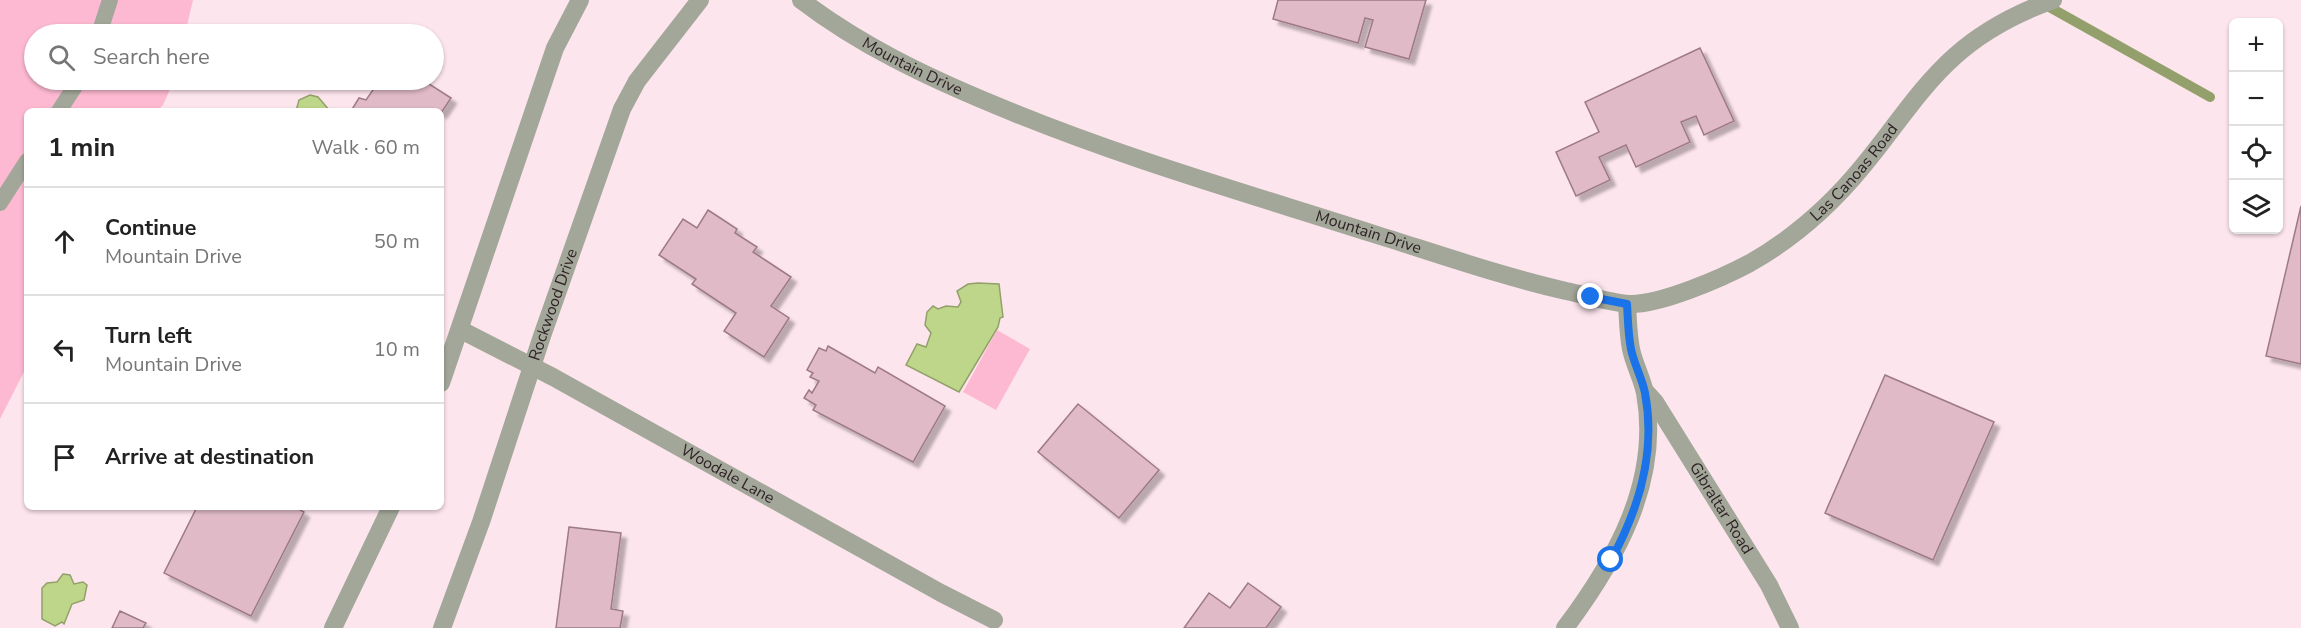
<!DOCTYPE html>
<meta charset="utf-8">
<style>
body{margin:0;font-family:"Nunito Sans",sans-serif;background:#f6f6f6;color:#222}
.controls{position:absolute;right:18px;top:18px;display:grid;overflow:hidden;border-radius:9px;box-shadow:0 2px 4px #0004}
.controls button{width:54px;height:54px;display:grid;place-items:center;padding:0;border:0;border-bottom:2px solid #e0e0e0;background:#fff;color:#222;font:30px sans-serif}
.stop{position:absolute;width:18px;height:18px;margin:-14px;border:4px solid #1a73e8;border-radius:50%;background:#fff}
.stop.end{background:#1a73e8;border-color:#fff;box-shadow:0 2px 6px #0008}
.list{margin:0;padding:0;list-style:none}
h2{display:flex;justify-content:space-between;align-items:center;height:78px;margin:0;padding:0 24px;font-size:26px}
h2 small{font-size:20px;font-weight:400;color:#767676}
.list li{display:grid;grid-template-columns:39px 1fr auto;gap:18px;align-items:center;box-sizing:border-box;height:108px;padding:0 24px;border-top:2px solid #e0e0e0}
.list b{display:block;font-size:22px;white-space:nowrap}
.list p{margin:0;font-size:20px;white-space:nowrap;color:#767676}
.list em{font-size:20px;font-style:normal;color:#767676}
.icon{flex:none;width:33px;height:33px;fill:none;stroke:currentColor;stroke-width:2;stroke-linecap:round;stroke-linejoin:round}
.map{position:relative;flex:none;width:2301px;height:628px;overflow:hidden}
.search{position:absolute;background:#fff;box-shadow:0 2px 4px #0004;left:24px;top:24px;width:420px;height:66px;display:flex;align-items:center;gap:15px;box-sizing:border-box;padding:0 21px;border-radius:33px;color:#767676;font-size:22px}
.panel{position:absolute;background:#fff;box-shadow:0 2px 4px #0004;left:24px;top:108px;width:420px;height:402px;border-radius:9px}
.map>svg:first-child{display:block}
.green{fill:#fdb9d1}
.water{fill:#bdd689;stroke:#93a06b;stroke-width:1.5}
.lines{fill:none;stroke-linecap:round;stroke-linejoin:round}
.stream{stroke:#93a06b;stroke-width:10}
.building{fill:#e0bac7;stroke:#9d7a86;stroke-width:1.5;filter:url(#shadow)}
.lane{stroke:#a2a799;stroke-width:16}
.street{stroke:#a2a799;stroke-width:18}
.route{stroke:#1a73e8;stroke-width:8}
.labels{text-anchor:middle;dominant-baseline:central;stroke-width:4.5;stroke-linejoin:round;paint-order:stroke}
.street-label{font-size:16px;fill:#302226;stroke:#fff}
</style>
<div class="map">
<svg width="2301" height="628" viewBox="0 0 2301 628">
<defs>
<filter id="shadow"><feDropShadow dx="5.5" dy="5.5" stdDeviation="1.5" flood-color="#0004"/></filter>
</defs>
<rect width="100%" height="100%" fill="#fde5ed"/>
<path class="green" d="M0 0H193L185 34H34V80H174L163 105 157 111H27V366L0 419Z
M997 330 1030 349 996 410 963 392Z"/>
<path class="water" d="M310 95 318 97 330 111H296L299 100Z
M978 283 999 284 1003 317 1000 318 998 327 959 392 906 365 917 344 926 347 931 333 925 325 927 312 933 306 938 309 946 306 958 307 961 302 957 291 968 284Z
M63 574 70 575 74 584 83 582 87 585 84 600 72 604 64 624 62 622 55 626 42 619V588L47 583 57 582Z"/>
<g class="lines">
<path class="stream" d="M2042 3 2210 97"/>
</g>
<path class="building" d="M1278 0H1426L1409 59 1365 47 1373 20 1365 18 1358 43 1273 19Z
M1700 48 1734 121 1704 135 1696 116 1681 122 1690 142 1636 167 1626 145 1599 157 1610 180 1576 196 1556 152 1599 132 1585 102Z
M380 80H423L451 98 441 113V111H351L359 98 366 100Z
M2301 206V364L2266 356Z
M708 210 737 229 735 233 757 247 753 252 791 277 771 306 789 318 764 357 724 331 736 313 692 284 696 279 659 255 683 219 697 228Z
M828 346 875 373 878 367 945 406 913 462 813 410 816 405 804 398 809 390 812 393 819 381 810 377 813 373 807 370 819 348 826 351Z
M1885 375 1994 422 1933 560 1825 513Z
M1078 404 1159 470 1119 518 1038 452Z
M197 507H295L304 512 251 616 164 573Z
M569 527 621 533 611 609 623 611 620 628H556Z
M1248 583 1281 607 1266 628H1184L1209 593 1230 608Z
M120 611 146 623 143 628H112Z"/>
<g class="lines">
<path class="lane" d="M99 34 110 0
M59 111 79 80
M0 203 27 161"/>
<g class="street">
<path id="s1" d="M801 0C860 45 927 77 995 105 1119 157 1246 193 1374 234 1438 254 1501 276 1566 291 1586 295 1608 302 1629 304 1660 305 1722 278 1750 263 1794 238 1832 204 1863 166 1894 129 1919 88 1955 56 1984 30 2017 13 2053 0"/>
<path id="s2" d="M461 330 553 377 941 593 994 620"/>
<path d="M441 383 555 48 580 0"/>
<path id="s3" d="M1645 391 1655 402 1769 585 1790 628"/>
<path d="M333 628 391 507"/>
<path id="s4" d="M442 628 481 522 542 336 622 109 637 81 700 0"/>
<path d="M1565 628C1616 560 1661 481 1645 393 1642 378 1634 364 1631 349 1628 334 1628 319 1627 304"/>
</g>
</g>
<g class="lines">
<path class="route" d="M1591 297 1627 304C1628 319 1628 334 1631 349 1634 364 1642 378 1645 393 1656 451 1639 509 1611 560"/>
</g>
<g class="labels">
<g class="street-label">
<text stroke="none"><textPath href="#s1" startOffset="130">Mountain Drive</textPath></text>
<text stroke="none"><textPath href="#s1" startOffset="1154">Las Canoas Road</textPath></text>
<text stroke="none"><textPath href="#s1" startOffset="616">Mountain Drive</textPath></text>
<text stroke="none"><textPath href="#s4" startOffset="342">Rockwood Drive</textPath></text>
<text stroke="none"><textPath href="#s2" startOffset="303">Woodale Lane</textPath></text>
<text stroke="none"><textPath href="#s3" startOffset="140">Gibraltar Road</textPath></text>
</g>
</g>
</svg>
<div class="controls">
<button>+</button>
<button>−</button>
<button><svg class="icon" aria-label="locate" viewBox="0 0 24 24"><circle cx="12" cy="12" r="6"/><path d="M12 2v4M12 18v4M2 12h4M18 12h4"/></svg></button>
<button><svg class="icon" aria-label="layers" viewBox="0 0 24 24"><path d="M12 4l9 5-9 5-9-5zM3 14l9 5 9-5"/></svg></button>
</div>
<div class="stop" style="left:1611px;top:560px"></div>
<div class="stop end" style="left:1591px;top:297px"></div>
<div class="search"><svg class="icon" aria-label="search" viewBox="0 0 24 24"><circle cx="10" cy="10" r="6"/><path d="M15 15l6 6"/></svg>Search here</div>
<section class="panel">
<h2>1 min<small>Walk · 60 m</small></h2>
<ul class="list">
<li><svg class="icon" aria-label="ahead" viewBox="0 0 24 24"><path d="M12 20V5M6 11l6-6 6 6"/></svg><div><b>Continue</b><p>Mountain Drive</p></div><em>50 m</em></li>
<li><svg class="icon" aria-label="left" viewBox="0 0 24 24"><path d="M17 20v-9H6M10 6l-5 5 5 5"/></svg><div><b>Turn left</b><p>Mountain Drive</p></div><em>10 m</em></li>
<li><svg class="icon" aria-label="arrive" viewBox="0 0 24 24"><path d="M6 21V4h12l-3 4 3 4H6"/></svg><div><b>Arrive at destination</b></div></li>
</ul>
</section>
</div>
